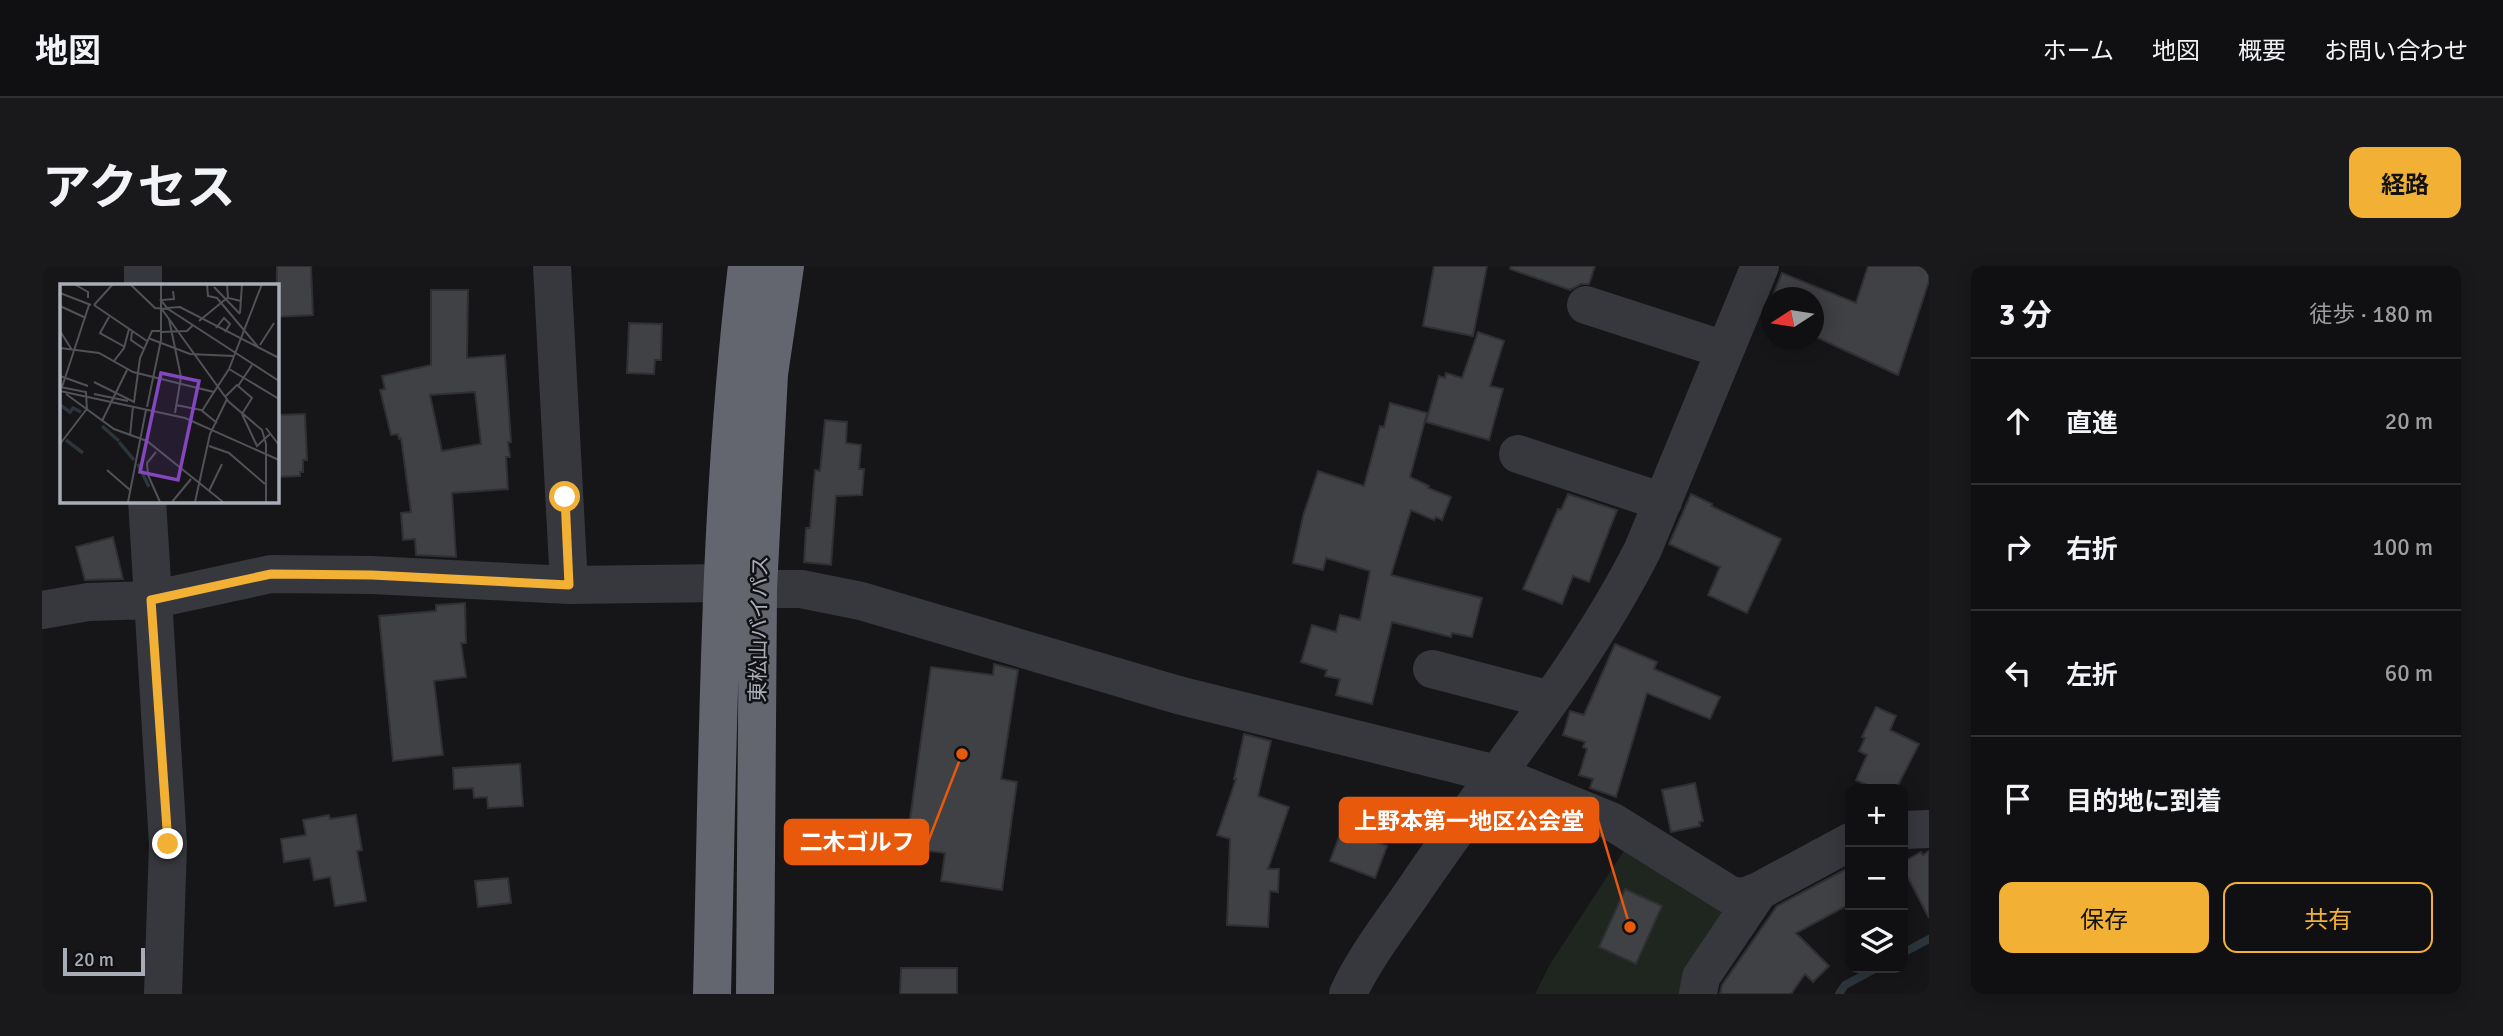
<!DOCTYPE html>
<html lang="ja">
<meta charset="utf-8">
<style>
body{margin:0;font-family:Signika,"Noto Sans JP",sans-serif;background:#19191b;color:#f1f3f6}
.controls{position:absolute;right:21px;bottom:21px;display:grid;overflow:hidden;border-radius:14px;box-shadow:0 4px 18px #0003}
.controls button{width:63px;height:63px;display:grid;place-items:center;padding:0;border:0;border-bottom:2px solid #303032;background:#101012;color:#f1f3f6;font:35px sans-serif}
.compass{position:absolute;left:1719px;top:21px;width:63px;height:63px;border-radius:50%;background:#101012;box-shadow:0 4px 18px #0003;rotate:258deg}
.scale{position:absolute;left:21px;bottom:18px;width:82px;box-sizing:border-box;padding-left:7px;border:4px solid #a8adb8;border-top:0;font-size:19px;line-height:24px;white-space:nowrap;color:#a8adb8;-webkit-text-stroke:5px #111113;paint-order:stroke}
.stop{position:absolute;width:21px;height:21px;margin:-16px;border:5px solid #f2b134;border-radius:50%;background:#fff}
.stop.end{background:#f2b134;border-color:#fff;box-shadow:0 2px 7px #0008}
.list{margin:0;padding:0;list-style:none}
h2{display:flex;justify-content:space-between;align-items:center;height:91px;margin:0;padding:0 28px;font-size:30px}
h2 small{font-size:23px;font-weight:400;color:#9c9d9f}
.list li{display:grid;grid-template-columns:46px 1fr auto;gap:21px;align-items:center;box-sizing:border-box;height:126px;padding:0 28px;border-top:2px solid #303032}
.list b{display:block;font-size:26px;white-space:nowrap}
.list em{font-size:23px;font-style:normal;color:#9c9d9f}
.actions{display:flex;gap:14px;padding:21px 28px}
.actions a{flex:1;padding:16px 0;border:2px solid #f2b134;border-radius:14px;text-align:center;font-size:24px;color:#f2b134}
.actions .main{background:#f2b134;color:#111}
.icon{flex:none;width:38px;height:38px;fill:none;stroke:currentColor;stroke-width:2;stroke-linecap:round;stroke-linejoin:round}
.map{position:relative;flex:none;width:1887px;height:728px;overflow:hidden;border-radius:14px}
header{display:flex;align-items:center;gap:42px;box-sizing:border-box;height:98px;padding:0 35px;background:#101012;border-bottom:2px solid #303032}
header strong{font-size:33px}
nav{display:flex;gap:38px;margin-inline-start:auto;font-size:24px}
.intro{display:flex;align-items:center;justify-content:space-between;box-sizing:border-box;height:168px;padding:0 42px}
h1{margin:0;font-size:49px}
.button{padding:18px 32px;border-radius:14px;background:#f2b134;color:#111;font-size:24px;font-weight:700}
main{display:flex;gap:42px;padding:0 42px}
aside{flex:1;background:#101012;border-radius:14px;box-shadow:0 4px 18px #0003}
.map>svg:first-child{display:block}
.green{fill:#1e261f}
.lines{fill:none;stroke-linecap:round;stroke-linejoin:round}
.stream{stroke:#2c353c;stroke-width:8}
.building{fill:#404145;stroke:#303034;stroke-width:2;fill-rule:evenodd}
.minor{stroke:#37383d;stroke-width:38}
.highway{stroke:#63666e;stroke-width:38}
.route{stroke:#f2b134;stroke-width:9}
.labels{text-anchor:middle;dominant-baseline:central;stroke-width:5;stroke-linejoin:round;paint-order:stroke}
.street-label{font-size:21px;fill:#a8adb8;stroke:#111113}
.inset-river{fill:none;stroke:#2c353c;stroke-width:3.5}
.inset-road{fill:none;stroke:#505258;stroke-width:2}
.view{fill:#8446be;fill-opacity:0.15;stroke:#8446be;stroke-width:3.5}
.inset-edge{fill:none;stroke:#a8adb8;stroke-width:3.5}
.leader{fill:none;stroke:#e8590c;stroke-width:2.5}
.callout-dot{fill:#e8590c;stroke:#111113;stroke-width:2.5}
.callout{fill:#e8590c;stroke:#e8590c;stroke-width:2.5}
.callout-label{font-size:23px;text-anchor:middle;font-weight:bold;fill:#fff}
</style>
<header>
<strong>地図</strong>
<nav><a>ホーム</a><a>地図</a><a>概要</a><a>お問い合わせ</a></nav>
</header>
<div class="intro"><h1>アクセス</h1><a class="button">経路</a></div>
<main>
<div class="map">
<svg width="1887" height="728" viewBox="0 0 1887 728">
<rect width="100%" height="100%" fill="#161618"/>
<path class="green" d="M1585 580 1685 648 1643 728H1493L1507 700Z"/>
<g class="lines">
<path class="stream" d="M1861 687 1887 673
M1797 728 1803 719 1835 702"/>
</g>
<path class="building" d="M235 0H269L271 49 234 51Z
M1392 0H1445L1431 70 1381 60Z
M1469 0H1553L1547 18H1539L1528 24 1468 3Z
M1826 0H1887V15L1856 109 1772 70V32H1730L1740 7 1814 37Z
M389 24H426L425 92 463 89 469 176H466L468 191H464L466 223 410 227 414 291 374 289 373 273 361 274 359 247 369 246 359 172 357 173 356 168 349 169 338 124 343 123 340 110 389 99ZM433 126 439 178 400 185 388 129Z
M587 57 620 58 619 94H613L612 108 585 107Z
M1436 66 1462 75 1448 120 1461 123 1447 174 1384 156 1397 110 1403 112 1404 107 1420 112Z
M1348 137 1385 147 1368 211 1387 220 1386 222 1409 231 1400 254 1394 251 1392 254 1369 244 1349 309 1440 332 1430 371 1410 367 1409 371 1350 356 1330 438 1294 429 1298 413 1283 410 1285 404 1259 396 1270 359 1294 366 1298 349 1318 354 1328 305 1284 292 1281 304 1251 297 1261 250 1276 205 1322 220 1338 160 1342 161Z
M263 148 265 194H261V206H258V210L234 211V149Z
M783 154 805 156 804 177 819 179 817 203H822L820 229 794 230 789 299 762 296 764 262H768L773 204 778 205Z
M1526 228 1575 244 1547 316 1531 310 1520 338 1481 323 1516 243 1519 244Z
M1649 228 1670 238 1669 240 1739 273 1705 347 1666 329 1678 301 1627 278Z
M71 271 81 313 43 314 34 281Z
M423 337 424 377H419L424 411 392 415 401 489 351 495 337 350 394 345V339Z
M1573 378 1615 396 1612 403 1678 431 1668 453 1605 427 1574 531 1548 522 1551 513 1537 509 1545 483 1541 481 1543 476 1521 469 1528 445 1542 449Z
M952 398 976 404 959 513 975 516 960 624 899 615 903 587 864 582 889 401 951 409Z
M1834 441 1854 450 1848 464 1877 478 1854 523H1834L1814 514 1825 489 1817 485 1823 472 1820 471Z
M1202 468 1229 475 1216 530 1247 541 1226 603H1237L1236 626 1228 625 1226 661 1185 659 1188 573 1175 569 1194 513H1192Z
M478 498 481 540 446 542 445 531 432 532 431 522 412 523 411 502Z
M1653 517 1661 555 1657 556 1658 560 1629 566 1620 524Z
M287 549 288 553 314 549 320 584 315 585 324 635 293 640 288 611 272 614 268 592 242 596 239 573 264 569 261 554Z
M1300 563 1345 580 1333 612 1288 595Z
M1887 585V652L1861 602V596L1879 586 1881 589Z
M1808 601V638L1754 667 1787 700 1771 716 1763 708 1749 728H1678L1680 719 1735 640Z
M466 612 469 637 436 641 433 615Z
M1583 623 1620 640 1594 698 1557 681Z
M859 702H915V728H858Z"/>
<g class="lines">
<path class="minor" d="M101 0V19
M510 0 527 319
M1544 39 1683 84
M1476 188 1621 236
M105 234 126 578 121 728
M716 323H759L819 335 1136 429 1454 508 1569 555 1688 629 1702 631 1717 625 1808 576
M0 344 46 336 109 334 229 308 330 309 527 319 681 317
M1390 403 1508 434
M1861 564 1887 563
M1306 728C1321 693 1353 653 1375 620 1451 508 1540 404 1601 283L1718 0
M1656 728 1659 711 1717 625"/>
<path class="highway" d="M670 728C676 485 676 241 705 0
M713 728 716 323 727 108 743 0"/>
</g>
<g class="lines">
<path class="route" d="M126 578 109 334 229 308 330 309 527 319 523 231"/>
</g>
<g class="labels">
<g class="street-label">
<text transform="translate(717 363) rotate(-89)">東松山バイパス</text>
</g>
</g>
<g transform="translate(18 18)">
<rect width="219" height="219" fill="#161618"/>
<path class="inset-river" d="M0 121 10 128 13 124 21 128M42 142 59 157M6 156 23 169M59 158 74 176M78 180 89 203"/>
<path class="inset-road" d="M14 0 28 8V14M70 0 95 24 108 25 219 97M147 0 148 12 157 14 199 64M167 0 168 14 181 17M154 3 180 30M113 7 114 15 101 16 107 24 120 23 219 74M0 9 31 21M34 21 87 57M34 21 53 0M0 22 26 34M101 24 169 118 202 146 206 160V218M180 29 182 0M49 33 40 49 65 63M109 35 121 93 115 129M139 37 167 14M156 44 164 34 170 40 165 48M0 47 12 66M72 48 71 56 84 65M101 48 127 47 133 41M88 54 130 70 173 72M200 61 214 39M0 64 39 69 73 88 154 108 169 85 202 0M54 77 64 64 69 45M169 85 219 115M0 92 28 102M34 98 74 118 80 74 92 47H101M178 102 192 81M0 103 26 108 27 127M2 103 29 21M0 107 125 134 219 176M6 110 54 145 87 157 163 218M34 110 68 117M166 112 177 101 192 114 182 130 197 162 210 150M116 121 141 126 157 139M87 123 101 56V0M142 127 154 108M42 137 67 86M206 144 219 161M70 152 73 122M0 160 26 126M149 162 169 169 205 200M96 168 87 179 88 191 100 218M47 186 70 206M149 207 162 180M68 218 86 126M112 218 131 195M135 218 150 150 167 115"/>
<path class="view" d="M101 89 139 97 118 196 80 188Z"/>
<rect width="219" height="219" class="inset-edge"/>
</g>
<path class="leader" d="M1588 661L1556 554M920 488L886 576"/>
<g class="callout-dot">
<circle cx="1588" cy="661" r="7"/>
<circle cx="920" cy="488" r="7"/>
</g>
<g class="callout">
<rect x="1298" y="532" width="258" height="44" rx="7"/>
<rect x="743" y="554" width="143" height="44" rx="7"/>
</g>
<g class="callout-label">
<text x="1427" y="563">上野本第一地区公会堂</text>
<text x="815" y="584">二木ゴルフ</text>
</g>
</svg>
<div class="controls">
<button>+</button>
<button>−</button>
<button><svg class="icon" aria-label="layers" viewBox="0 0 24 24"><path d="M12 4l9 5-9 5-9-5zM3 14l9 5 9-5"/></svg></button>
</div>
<svg class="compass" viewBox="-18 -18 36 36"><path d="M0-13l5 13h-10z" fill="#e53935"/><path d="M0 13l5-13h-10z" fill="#9c9d9f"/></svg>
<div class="scale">20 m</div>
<div class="stop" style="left:523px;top:231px"></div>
<div class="stop end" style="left:126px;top:578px"></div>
</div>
<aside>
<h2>3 分<small>徒歩 · 180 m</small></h2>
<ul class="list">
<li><svg class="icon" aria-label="ahead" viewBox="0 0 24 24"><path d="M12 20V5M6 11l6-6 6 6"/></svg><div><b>直進</b></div><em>20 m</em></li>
<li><svg class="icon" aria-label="right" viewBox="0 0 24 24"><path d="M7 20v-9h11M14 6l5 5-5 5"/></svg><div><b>右折</b></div><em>100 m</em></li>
<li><svg class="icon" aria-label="left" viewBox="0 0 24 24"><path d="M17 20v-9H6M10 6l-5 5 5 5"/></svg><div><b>左折</b></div><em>60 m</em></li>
<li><svg class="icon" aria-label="arrive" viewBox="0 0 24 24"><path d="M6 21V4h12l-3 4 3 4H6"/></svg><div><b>目的地に到着</b></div></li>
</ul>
<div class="actions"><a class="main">保存</a><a>共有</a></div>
</aside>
</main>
